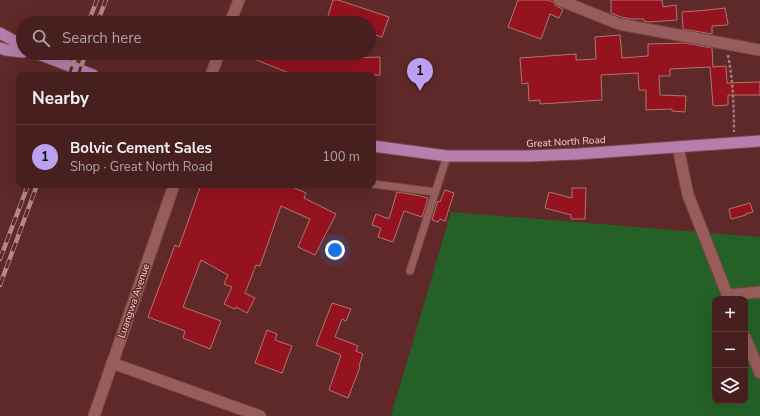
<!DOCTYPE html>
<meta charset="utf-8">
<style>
body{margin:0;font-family:"Nunito Sans",sans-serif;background:#4d2727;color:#f1f3f6}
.controls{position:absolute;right:12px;bottom:12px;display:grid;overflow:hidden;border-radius:8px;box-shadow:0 4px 16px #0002}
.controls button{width:36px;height:36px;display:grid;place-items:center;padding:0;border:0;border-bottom:1px solid #5e3d3c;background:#461f1e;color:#f1f3f6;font:20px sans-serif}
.you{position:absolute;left:335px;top:250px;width:14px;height:14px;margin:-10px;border:3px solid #fff;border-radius:50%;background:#1a73e8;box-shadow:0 0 0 6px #1a73e833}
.badge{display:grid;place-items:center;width:26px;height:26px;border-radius:50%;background:#bca0f2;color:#111;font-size:13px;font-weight:700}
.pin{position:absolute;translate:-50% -33px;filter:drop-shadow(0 1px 2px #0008)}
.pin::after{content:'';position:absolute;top:21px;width:14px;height:12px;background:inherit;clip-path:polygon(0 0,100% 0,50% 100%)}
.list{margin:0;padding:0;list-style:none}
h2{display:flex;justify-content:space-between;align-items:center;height:52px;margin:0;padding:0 16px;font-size:17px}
h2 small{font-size:13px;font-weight:400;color:#b0a2a4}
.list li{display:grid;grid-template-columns:26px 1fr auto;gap:12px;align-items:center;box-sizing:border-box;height:64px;padding:0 16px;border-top:1px solid #5e3d3c}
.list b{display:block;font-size:15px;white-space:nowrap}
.list p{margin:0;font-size:13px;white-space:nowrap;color:#b0a2a4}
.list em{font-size:13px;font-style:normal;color:#b0a2a4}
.icon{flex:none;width:22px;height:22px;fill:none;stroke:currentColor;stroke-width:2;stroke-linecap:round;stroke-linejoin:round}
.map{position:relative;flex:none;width:760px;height:416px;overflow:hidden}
.search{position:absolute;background:#461f1e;box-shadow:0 4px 16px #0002;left:16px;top:16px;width:360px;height:44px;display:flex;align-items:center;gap:10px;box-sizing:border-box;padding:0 14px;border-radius:22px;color:#b0a2a4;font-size:15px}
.panel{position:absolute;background:#461f1e;box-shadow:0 4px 16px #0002;left:16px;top:72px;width:360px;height:116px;border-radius:8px}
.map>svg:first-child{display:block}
.green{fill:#256126;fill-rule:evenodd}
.building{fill:#95121f;stroke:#b27571}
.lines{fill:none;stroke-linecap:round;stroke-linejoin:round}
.service-casing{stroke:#744645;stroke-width:9}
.minor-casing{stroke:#744645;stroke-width:13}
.tertiary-casing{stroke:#744645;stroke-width:13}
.secondary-casing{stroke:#744645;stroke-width:13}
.trunk-casing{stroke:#744645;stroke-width:13}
.path{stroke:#a77a79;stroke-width:2.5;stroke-dasharray:3 2;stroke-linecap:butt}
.service{stroke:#985d5a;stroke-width:7}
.minor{stroke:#985d5a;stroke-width:11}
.tertiary{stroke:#985d5a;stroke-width:11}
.secondary{stroke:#985d5a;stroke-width:11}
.trunk{stroke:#b57eac;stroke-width:11}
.rail-casing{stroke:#b38885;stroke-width:4.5}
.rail{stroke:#5e2928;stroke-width:3;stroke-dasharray:9;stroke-linecap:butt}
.labels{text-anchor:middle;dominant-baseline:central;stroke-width:3;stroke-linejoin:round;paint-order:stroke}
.street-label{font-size:10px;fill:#f6d3d0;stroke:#5e2928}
</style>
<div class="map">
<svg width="760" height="416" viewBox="0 0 760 416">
<rect width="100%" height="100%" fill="#5e2928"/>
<path class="green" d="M451 212 760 237V416H391ZM715 299H745V401H715Z"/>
<path class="building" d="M333 0H338L389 17 382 37 369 33V23H338L327 19Z
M518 0H548L553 2 556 6 563 9 559 18 550 14 541 39 508 27Z
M611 0H662L663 7 676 5 677 20 648 22 644 21V19H631L621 17 611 13Z
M725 8 728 24 727 25 712 26V34L683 29 682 12 708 10Z
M620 35 622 58 648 56V44L684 43 712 48 713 67 726 66 727 83 760 82V95H728V105L714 106V105H713L710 67 670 69V76H659L660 95 686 96 685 112 672 111V109L646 110V90H639L638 73 601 75 602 100 540 104V100L529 101 528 83 522 84 520 58 576 54V60L596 59 595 37Z
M239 53H352L350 58 380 57V75H294Z
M201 185H288L306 193 304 198 336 214 315 255 298 247 310 219 281 206 260 266 256 265 245 293 255 298 247 313 236 307 235 309 224 304 232 287 224 284 228 275 201 260 183 307 221 321 210 349 183 338 185 331 148 317 175 245 179 247Z
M572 188H586L585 219H571V215L545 208 549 192 572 198Z
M445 190 454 193 445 221 440 219 438 222 432 220 438 201 440 202Z
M397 192 416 195 428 198 422 217 404 211 393 242 378 237 381 228 372 225 376 214 389 219Z
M750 203 753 212 746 214V215L731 219 729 209Z
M332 303 351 309 346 321 342 319 335 337 358 346 356 351 363 354 359 366 360 367 348 398 329 390 341 355 316 345Z
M267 330 277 334 275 340 292 346 282 373 255 363Z"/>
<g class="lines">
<g class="service-casing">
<path id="service" d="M373 184 435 192
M410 271 447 156"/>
</g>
<g class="minor-casing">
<path id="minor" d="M559 0 619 24 760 50
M728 295 760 292
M112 363 260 416"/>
</g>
<g class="tertiary-casing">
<path id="tertiary" d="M230 23 239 0
M211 75 219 53
M678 147 688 195 729 299
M745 337 760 373"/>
</g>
<g class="secondary-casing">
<path id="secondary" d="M94 416 174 185"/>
</g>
<g class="trunk-casing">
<path id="trunk" d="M0 33 23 46
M0 48 6 50 23 52
M36 53 93 75
M373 146 447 156H528L578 154 760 141"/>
</g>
<path class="path" d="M728 55C733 81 734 106 734 132"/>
<use href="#service" class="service"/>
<use href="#minor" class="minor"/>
<use href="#tertiary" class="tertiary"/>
<use href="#secondary" class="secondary"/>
<use href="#trunk" class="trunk"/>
<g class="rail-casing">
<path id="rail" d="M88 23 97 0
M97 23 106 0
M69 75 77 53
M78 75 86 53
M0 259 28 185
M0 285 37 185"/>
</g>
<use href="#rail" class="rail"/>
</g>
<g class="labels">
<g class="street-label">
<text transform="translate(566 142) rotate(-3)">Great North Road</text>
<text transform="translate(134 301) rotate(-71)">Luangwa Avenue</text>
</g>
</g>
</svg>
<div class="controls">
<button>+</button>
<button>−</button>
<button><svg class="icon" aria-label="layers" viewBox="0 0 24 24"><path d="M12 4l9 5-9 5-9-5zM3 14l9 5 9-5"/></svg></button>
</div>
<div class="you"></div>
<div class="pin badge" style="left:420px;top:91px">1</div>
<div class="search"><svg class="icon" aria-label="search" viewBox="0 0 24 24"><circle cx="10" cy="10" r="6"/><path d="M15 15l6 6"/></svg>Search here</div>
<section class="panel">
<h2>Nearby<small></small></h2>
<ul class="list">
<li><span class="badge">1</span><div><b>Bolvic Cement Sales</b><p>Shop · Great North Road</p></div><em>100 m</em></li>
</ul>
</section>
</div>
